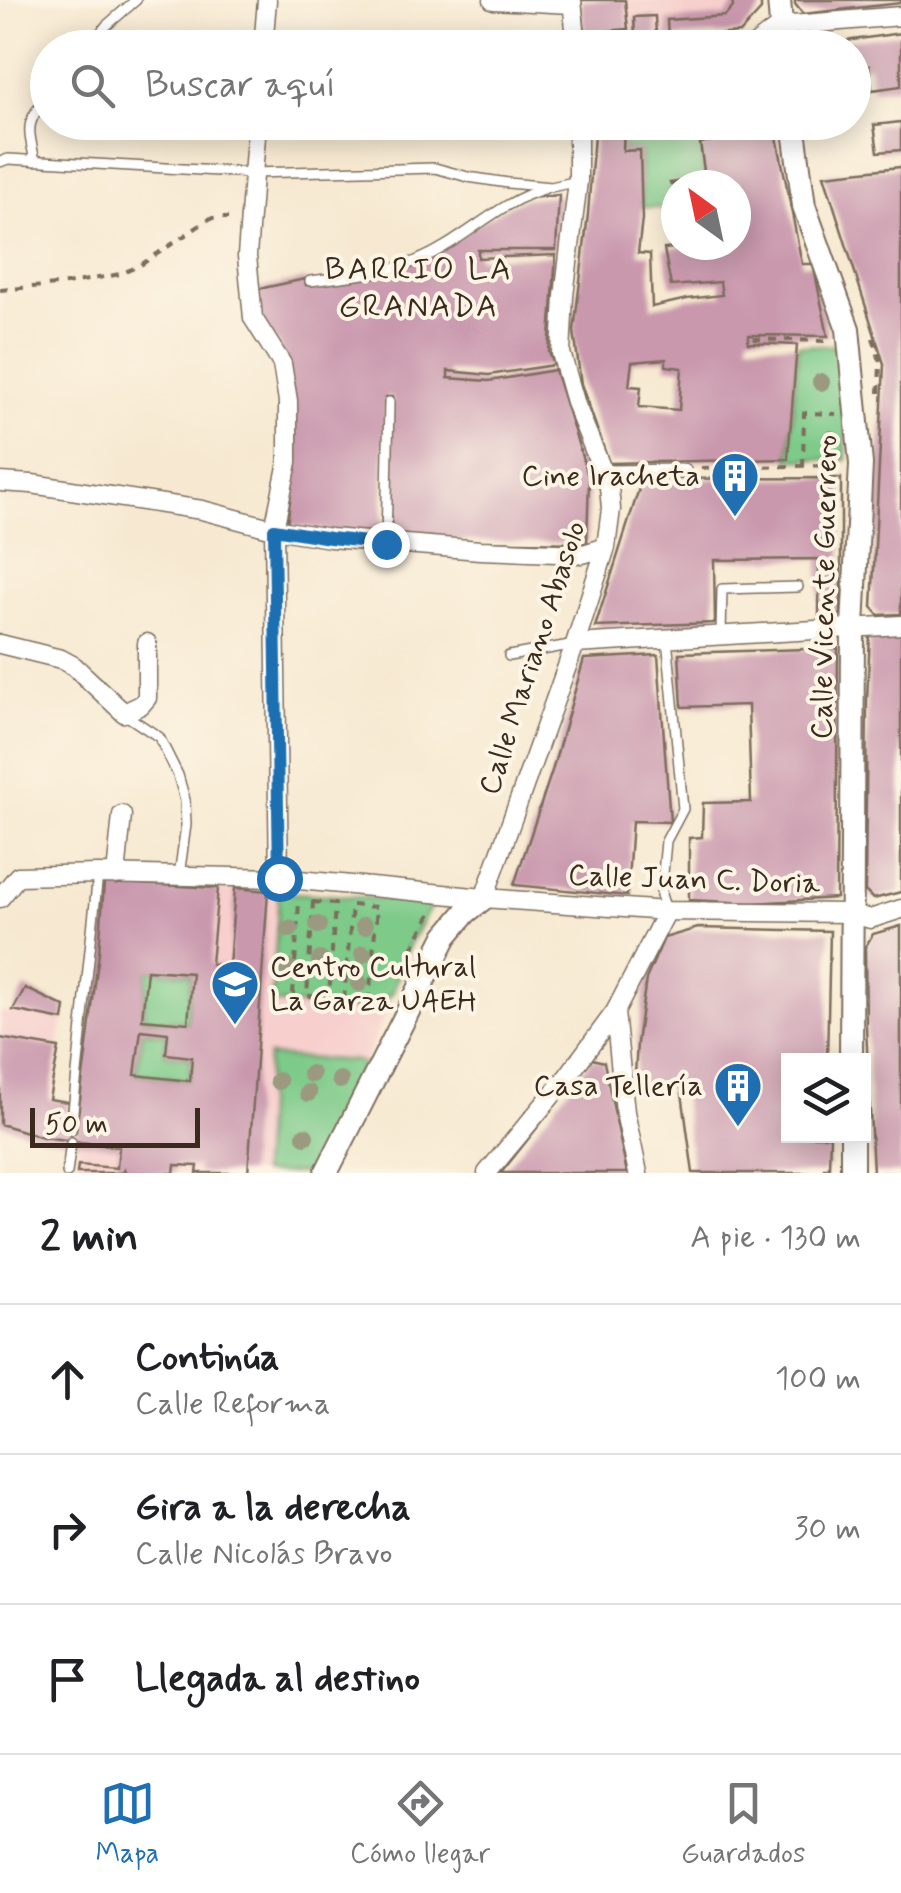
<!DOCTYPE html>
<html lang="es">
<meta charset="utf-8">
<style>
body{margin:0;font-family:Mynerve,sans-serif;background:#f2f2f2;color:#202124}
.controls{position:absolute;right:30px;bottom:30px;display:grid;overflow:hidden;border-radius:0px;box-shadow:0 5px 25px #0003}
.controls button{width:90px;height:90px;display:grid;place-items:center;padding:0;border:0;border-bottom:2px solid #e0e0e0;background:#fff;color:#202124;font:50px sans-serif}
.compass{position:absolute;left:661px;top:170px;width:90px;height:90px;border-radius:50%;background:#fff;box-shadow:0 5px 25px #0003;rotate:327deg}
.scale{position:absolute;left:30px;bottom:25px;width:170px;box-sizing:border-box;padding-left:10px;border:5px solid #3b2a1e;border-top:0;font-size:28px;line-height:35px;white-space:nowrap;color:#3b2a1e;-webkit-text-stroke:8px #fcf5e5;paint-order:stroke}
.stop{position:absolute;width:30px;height:30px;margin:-22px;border:8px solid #1f6fb2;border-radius:50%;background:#fff}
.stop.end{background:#1f6fb2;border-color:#fff;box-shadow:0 2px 10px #0008}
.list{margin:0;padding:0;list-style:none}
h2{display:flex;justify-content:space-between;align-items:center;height:130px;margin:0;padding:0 40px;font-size:42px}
h2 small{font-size:32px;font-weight:400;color:#757577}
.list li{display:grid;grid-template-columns:65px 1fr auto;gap:30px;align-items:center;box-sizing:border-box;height:150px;padding:0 40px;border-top:2px solid #e0e0e0}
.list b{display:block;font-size:38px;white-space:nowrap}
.list p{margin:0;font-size:32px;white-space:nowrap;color:#757577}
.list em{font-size:32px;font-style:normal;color:#757577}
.icon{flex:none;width:55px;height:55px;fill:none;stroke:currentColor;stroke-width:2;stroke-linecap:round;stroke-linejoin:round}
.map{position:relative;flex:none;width:901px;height:1173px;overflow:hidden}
.search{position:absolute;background:#fff;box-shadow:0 5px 25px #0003;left:30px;right:30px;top:30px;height:110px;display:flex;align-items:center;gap:25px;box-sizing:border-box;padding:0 35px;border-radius:55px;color:#757577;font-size:38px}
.sheet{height:580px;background:#fff}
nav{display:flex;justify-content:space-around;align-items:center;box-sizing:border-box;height:140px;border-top:2px solid #e0e0e0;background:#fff;font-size:28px;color:#757577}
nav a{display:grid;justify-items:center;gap:5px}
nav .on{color:#1f6fb2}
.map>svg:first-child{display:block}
.built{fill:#f7d0cd}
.green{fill:#7dca89;stroke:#5c7a54;stroke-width:2.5}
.building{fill:#c998ad;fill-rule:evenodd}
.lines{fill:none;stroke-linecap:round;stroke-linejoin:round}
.service-casing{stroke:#7d6d5d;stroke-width:12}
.minor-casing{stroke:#7d6d5d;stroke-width:21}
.tertiary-casing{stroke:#7d6d5d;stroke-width:26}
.path{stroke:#7d6d5d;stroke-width:4;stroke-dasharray:8 8;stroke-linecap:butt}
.service{stroke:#fff;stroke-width:9}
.minor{stroke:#fff;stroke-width:18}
.tertiary{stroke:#fff;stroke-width:22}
.tree{fill:#9b9a80}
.route{stroke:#1f6fb2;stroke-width:12}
.labels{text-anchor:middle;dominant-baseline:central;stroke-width:8;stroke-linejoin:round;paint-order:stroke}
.poi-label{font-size:30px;fill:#3b2a1e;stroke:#fcf5e5;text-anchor:end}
.street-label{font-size:30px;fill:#3b2a1e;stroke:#fcf5e5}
.neighbourhood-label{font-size:32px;letter-spacing:2.5px;fill:#3b2a1e;stroke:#fcf5e5}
</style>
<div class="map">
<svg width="901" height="1173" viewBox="0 0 901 1173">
<rect width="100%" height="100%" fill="#fcf5e5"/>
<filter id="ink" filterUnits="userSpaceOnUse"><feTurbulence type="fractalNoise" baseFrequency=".01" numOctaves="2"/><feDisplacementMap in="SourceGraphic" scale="20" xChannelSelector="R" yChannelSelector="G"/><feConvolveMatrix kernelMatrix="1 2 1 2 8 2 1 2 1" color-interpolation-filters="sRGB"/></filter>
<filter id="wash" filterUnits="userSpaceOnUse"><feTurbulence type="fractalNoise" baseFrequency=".0048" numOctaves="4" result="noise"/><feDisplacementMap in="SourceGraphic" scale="40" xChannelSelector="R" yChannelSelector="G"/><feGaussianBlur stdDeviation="2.25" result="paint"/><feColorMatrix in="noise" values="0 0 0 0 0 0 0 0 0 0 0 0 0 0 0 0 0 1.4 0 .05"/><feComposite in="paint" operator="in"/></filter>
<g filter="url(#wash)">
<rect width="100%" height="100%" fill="#f7e9d1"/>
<path class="built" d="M579 0H761V10L740 33 583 44Z
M104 882 433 902 409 945 393 992 362 1071 312 1173H77L79 1144 43 1137 0 1124V1011L10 1014 25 988 65 1007 50 1099 68 1102 65 1129 76 1131 99 953Z"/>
<path class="green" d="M717 123 719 139 700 143 705 178 676 182V209L642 207 640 151H623L624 124Z
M798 345 840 346 847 405 846 460 789 459Z
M279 892 433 902 409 945 393 992 383 1002 368 1010 272 1003Z
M147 970 191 974 187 1022 143 1018Z
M142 1031 167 1034 165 1054 191 1058 189 1080 136 1074Z
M268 1056 357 1061 363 1064 312 1173H261Z"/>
<g id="blocks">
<path class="building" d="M581 0H625L628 29 585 33Z
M732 0H761V10L740 33 668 38 667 20 725 16 733 7Z
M795 0H901V3L803 14 795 4Z
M655 16 656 35 635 36 634 17Z
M901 33V86L872 90 869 66 854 68V48H817V45Z
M595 122H624L623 151 640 150 642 219 638 253 650 254 652 307 687 299 722 295 720 282 671 286 664 249 684 247 683 245H736V185H671L670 183 705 178 700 143 719 139 717 122H774L802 264H813L828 336 749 335 748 343 797 345 788 459 609 463 581 384 574 331 588 214ZM666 359V366L682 368 679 410 639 407 641 387 629 386 632 362Z
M901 122V150L878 152 874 125Z
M901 167V614L879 615 872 607 884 364 824 175Z
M559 195 556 250H478V258L556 255 549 352 554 365 489 375 448 371V378L489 381 555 370 589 479 587 543 389 540 392 397H386L382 539 287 525 295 460 279 343 268 341 254 290 305 279 306 285 391 272 522 199Z
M841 478V615L819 616V559L714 560 715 623 595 627 642 479Z
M901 632V892L873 899 865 891 867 701 870 633Z
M838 648 836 898 752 903 689 900V838L702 837 703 803 751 802 748 705 682 707 679 653Z
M658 655 670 822 632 821 627 896 514 885 552 771 584 659Z
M104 882 218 888 211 964 229 966 235 888 268 891 248 1173H197L198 1166 175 1165 174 1173H125L124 1168 123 1173H77L78 1165 117 1168 119 1147 43 1137 0 1124V1038L59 1048 49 1099 68 1102 65 1129 76 1131 99 953ZM147 970 192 973 188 1023 142 1019ZM141 1030 168 1033 166 1054 192 1057 190 1081 135 1075Z
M901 926V1173H873L866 1027 865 947 873 934Z
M698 928 830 931 827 1060H788V1136H830L829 1168H824V1173H693L681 1086 634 1090 637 1043 646 979 664 938Z
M25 988 65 1007 63 1020 13 1010Z
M592 1059 604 1062 627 1173H501Z"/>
</g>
</g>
<g filter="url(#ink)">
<use href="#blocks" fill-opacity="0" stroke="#7d6d5d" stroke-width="2.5"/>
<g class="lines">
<g class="service-casing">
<path id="service" d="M88 48 106 26 136 0
M35 161C27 123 26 126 48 93
M0 162 8 159 253 173 435 168 468 177 508 183 551 187 578 181
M310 281C345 276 383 274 416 261 462 243 496 203 544 189
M602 467 611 470 686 469
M386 544 389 402
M721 635 722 589 798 587
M509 656 575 644
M124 714 159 737 178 775 185 800 186 825 179 876
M666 910 661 895 666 841 683 809 667 638
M71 1130 98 874
M67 1173 71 1142"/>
</g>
<g class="minor-casing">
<path id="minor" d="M493 0 572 4
M572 0 577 48
M263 48 267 0
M751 48 780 26 901 16
M257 122 247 256 253 318 282 364 288 401V462L274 529 279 878
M0 482 32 484 202 510 274 529 330 538 480 550 583 554 606 547
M0 644 61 659 74 666 124 713 141 705 147 698V643
M575 644 901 625
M116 875 122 815
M0 898 18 876 98 874 279 878 484 898 667 911 850 913 870 919 901 909
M484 898 575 644 606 547 611 509 609 487 576 405 561 353 564 296 578 181V122
M615 1012 625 1112 638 1173
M487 1173 567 1077 615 1012 667 911"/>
</g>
<g class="tertiary-casing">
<path id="tertiary" d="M779 0 783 48
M793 122 804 206 848 329 861 464 853 627 851 1060
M852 1136V1173
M326 1173 446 936 466 912 484 898"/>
</g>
<path class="path" d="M0 290 66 284 120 274 139 266 211 218H228
M873 338 880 361 879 393
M753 339 829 341
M803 466 804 413 836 414
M701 468 841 465
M313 902 335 904 329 997 307 996Z
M352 905 377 907 369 1001 344 999Z
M412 949 431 913
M293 994 299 902"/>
<use href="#service" class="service"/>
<use href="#minor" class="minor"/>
<use href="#tertiary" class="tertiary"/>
</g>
<g class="tree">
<circle cx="821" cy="382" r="9"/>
<circle cx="831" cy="439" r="9"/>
<circle cx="318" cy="925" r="9"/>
<circle cx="364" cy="926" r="9"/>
<circle cx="290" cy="929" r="9"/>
<circle cx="363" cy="954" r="9"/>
<circle cx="320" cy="960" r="9"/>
<circle cx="289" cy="969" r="9"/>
<circle cx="359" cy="983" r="9"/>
<circle cx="311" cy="1074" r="9"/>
<circle cx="340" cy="1080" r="9"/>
<circle cx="278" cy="1081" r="9"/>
<circle cx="308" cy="1093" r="9"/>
<circle cx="305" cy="1136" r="9"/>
</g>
</g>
<g class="lines" filter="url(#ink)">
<path class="route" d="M279 878 274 529 330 538 386 544"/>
</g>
<defs>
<g id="building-pin" transform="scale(2.5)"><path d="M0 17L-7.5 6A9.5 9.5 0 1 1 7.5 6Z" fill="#1f6fb2" stroke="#fcf5e5"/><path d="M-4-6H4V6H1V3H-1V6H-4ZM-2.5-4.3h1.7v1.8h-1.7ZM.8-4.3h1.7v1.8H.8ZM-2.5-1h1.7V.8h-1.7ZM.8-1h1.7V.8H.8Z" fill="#fff"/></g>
<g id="university-pin" transform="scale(2.5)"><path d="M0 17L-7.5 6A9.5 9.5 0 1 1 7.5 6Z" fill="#1f6fb2" stroke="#fcf5e5"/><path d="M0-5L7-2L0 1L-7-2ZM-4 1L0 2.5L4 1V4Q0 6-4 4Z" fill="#fff"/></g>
</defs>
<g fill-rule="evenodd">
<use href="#building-pin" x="735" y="476"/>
<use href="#university-pin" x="235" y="984"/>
<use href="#building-pin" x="738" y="1086"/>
</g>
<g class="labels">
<g class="poi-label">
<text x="700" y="476">Cine Iracheta</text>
<text x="270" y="967" text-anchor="start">Centro Cultural<tspan x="270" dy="34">La Garza UAEH</tspan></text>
<text x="703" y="1086">Casa Tellería</text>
</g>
<g class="street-label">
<text transform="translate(825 587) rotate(-89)">Calle Vicente Guerrero</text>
<text transform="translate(533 658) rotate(-72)">Calle Mariano Abasolo</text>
<text transform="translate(694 880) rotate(2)">Calle Juan C. Doria</text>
</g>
<g class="neighbourhood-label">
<text x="419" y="270">BARRIO LA<tspan x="419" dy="37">GRANADA</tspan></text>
</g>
</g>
</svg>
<div class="controls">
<button><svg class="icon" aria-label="layers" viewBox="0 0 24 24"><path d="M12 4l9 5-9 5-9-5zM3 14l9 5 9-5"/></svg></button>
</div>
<svg class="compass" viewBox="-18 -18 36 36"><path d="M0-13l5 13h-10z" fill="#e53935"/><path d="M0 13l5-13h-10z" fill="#757577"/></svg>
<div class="scale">50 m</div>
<div class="stop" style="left:279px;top:878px"></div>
<div class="stop end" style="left:386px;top:544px"></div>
<div class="search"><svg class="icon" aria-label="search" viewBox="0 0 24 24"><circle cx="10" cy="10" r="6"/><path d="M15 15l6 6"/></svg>Buscar aquí</div>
</div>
<section class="sheet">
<h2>2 min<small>A pie · 130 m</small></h2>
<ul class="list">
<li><svg class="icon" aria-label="ahead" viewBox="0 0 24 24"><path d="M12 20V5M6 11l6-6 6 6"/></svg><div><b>Continúa</b><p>Calle Reforma</p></div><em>100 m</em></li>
<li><svg class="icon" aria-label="right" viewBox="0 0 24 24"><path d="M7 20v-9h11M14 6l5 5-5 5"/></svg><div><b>Gira a la derecha</b><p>Calle Nicolás Bravo</p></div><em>30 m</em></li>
<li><svg class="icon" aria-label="arrive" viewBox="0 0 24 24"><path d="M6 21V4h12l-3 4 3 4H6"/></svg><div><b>Llegada al destino</b></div></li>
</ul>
</section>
<nav>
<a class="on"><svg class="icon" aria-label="map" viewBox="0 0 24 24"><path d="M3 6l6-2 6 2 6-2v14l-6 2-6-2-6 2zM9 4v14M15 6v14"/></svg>Mapa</a>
<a><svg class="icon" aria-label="directions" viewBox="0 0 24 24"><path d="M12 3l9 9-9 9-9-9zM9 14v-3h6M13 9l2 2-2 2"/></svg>Cómo llegar</a>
<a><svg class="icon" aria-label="saved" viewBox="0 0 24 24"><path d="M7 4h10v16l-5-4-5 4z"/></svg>Guardados</a>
</nav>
